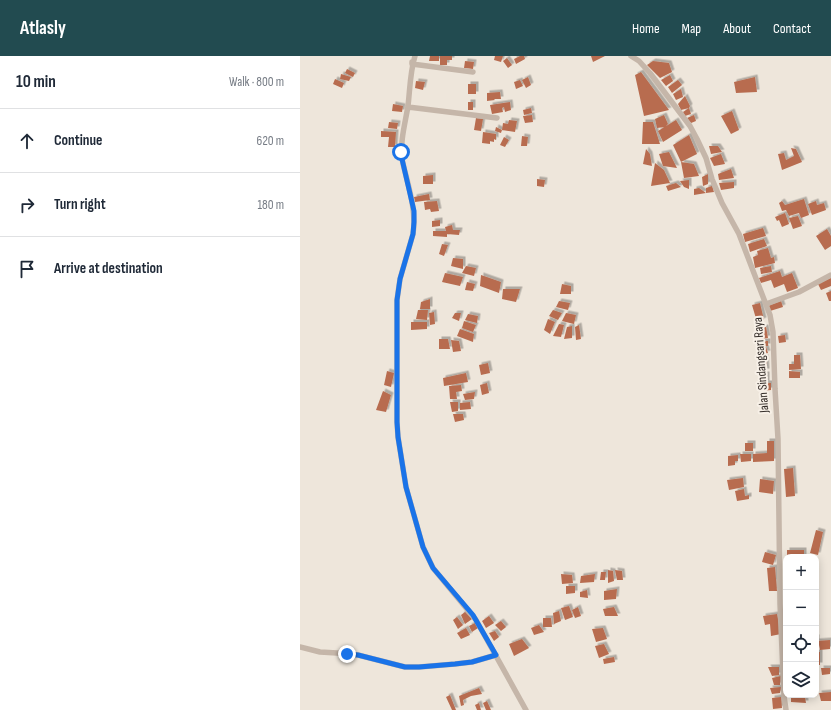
<!DOCTYPE html>
<meta charset="utf-8">
<style>
body{margin:0;font-family:"Sofia Sans Condensed",sans-serif;background:#f6f6f7;color:#1f2937}
.controls{position:absolute;right:12px;bottom:12px;display:grid;overflow:hidden;border-radius:8px;box-shadow:0 2px 10px #0003}
.controls button{width:36px;height:36px;display:grid;place-items:center;padding:0;border:0;border-bottom:1px solid #e0e1e3;background:#fff;color:#1f2937;font:20px sans-serif}
.stop{position:absolute;width:12px;height:12px;margin:-9px;border:3px solid #1a73e8;border-radius:50%;background:#fff}
.stop.end{background:#1a73e8;border-color:#fff;box-shadow:0 1px 4px #0008}
.list{margin:0;padding:0;list-style:none}
h2{display:flex;justify-content:space-between;align-items:center;height:52px;margin:0;padding:0 16px;font-size:17px}
h2 small{font-size:13px;font-weight:400;color:#747a83}
.list li{display:grid;grid-template-columns:26px 1fr auto;gap:12px;align-items:center;box-sizing:border-box;height:64px;padding:0 16px;border-top:1px solid #e0e1e3}
.list b{display:block;font-size:15px;white-space:nowrap}
.list em{font-size:13px;font-style:normal;color:#747a83}
.icon{flex:none;width:22px;height:22px;fill:none;stroke:currentColor;stroke-width:2;stroke-linecap:round;stroke-linejoin:round}
.map{position:relative;flex:none;width:531px;height:654px;overflow:hidden}
header{display:flex;align-items:center;gap:24px;box-sizing:border-box;height:56px;padding:0 20px;background:#224b50;color:#fff}
header strong{font-size:19px}
nav{display:flex;gap:22px;margin-inline-start:auto;font-size:14px}
main{display:flex}
aside{flex:1;background:#fff}
.map>svg:first-child{display:block}
.building{fill:#b86c50;filter:url(#shadow)}
.lines{fill:none;stroke-linecap:round;stroke-linejoin:round}
.minor{stroke:#c5b6a9;stroke-width:5.5}
.route{stroke:#1a73e8;stroke-width:5}
.labels{text-anchor:middle;dominant-baseline:central;stroke-width:4;stroke-linejoin:round;paint-order:stroke}
.street-label{font-size:13px;fill:#332c28;stroke:#f7f0e7}
</style>
<header>
<strong>Atlasly</strong>
<nav><a>Home</a><a>Map</a><a>About</a><a>Contact</a></nav>
</header>
<main>
<aside>
<h2>10 min<small>Walk · 800 m</small></h2>
<ul class="list">
<li><svg class="icon" aria-label="ahead" viewBox="0 0 24 24"><path d="M12 20V5M6 11l6-6 6 6"/></svg><div><b>Continue</b></div><em>620 m</em></li>
<li><svg class="icon" aria-label="right" viewBox="0 0 24 24"><path d="M7 20v-9h11M14 6l5 5-5 5"/></svg><div><b>Turn right</b></div><em>180 m</em></li>
<li><svg class="icon" aria-label="arrive" viewBox="0 0 24 24"><path d="M6 21V4h12l-3 4 3 4H6"/></svg><div><b>Arrive at destination</b></div></li>
</ul>
</aside>
<div class="map">
<svg width="531" height="654" viewBox="0 0 531 654">
<defs>
<filter id="shadow"><feDropShadow dx="2.5" dy="-2.5" stdDeviation="0" flood-color="#0004"/></filter>
</defs>
<rect width="100%" height="100%" fill="#eee6db"/>
<path class="building" d="M130 0H139V5H129Z
M140 0H152V4H147V9H140Z
M195 0H203L201 6 194 4Z
M220 0H224L225 3 216 8 214 3Z
M291 0H305L293 6Z
M207 2 212 9 208 12 203 5Z
M165 5 174 6 173 13 164 12Z
M353 5 369 7 372 16 360 22 347 9Z
M47 13 55 17 53 21 45 17Z
M341 16 369 54 344 60 335 19Z
M41 18 51 21 49 25 40 23Z
M370 19 373 25 366 30 361 24Z
M228 21 231 29 226 32 222 24Z
M455 21 457 36 436 37 434 26Z
M35 23 44 27 42 32 33 28Z
M220 24 223 30 216 33 214 26Z
M378 24 382 29 372 37 368 31Z
M116 25 125 26 123 34 115 32Z
M168 28H176V38H168Z
M381 33 383 41 376 44 373 38Z
M200 36 201 43H194L195 44 187 45V37Z
M385 40 390 50 389 52 381 54 378 48Z
M168 46H173V54H168Z
M210 46 211 54 205 56 204 51 202 52 203 56 192 58 190 49Z
M93 48 103 50 102 56 92 55Z
M231 52 232 57 224 59 223 54Z
M389 52 391 58 385 60 383 56Z
M432 55 439 74 431 78 421 60Z
M232 59 233 66 225 67 223 60Z
M364 59 368 68 365 71 357 72 355 63Z
M394 59 396 65 391 67 387 62Z
M176 62 183 63 181 75 174 74Z
M209 64 217 65 215 76 202 74 201 77 195 75 196 71 202 74 203 67 208 68Z
M376 64 382 74 363 86 358 75Z
M89 66 98 67 97 73 88 72Z
M343 66H353L360 88H342Z
M81 75 96 76 95 91H88L89 81H81Z
M183 76 196 78V84L194 83V86L190 85V88L182 87Z
M389 79 397 98 381 106 373 89Z
M222 80 228 81 227 90H221Z
M204 81 209 84 205 91 200 89Z
M409 90H418L422 96 411 98Z
M491 92 496 93 502 106 482 114 478 98 484 97 486 104 494 100Z
M346 93 350 98 352 110 343 108Z
M369 96 377 112 363 110 359 98Z
M421 98 425 108 414 110 410 102Z
M381 106 394 108 399 120 384 122Z
M355 107 364 114 370 127 351 130Z
M431 113 434 122 419 124 418 118Z
M408 118V128L403 130 402 121Z
M133 119V128H123V120Z
M237 123 245 124 244 131 237 130Z
M389 124V133L384 131 380 125Z
M434 126V132L421 134 419 127Z
M376 127 381 131 368 135 366 130Z
M412 130 414 136 406 137V132Z
M399 132 406 137 394 139V133Z
M129 138 130 144 115 146 114 141Z
M504 143 509 159 501 162 499 157 489 160 486 154 482 155 479 147 482 145 485 149Z
M137 145 139 155 131 156 130 153 125 154 124 146Z
M516 145 517 149 524 147 526 154 512 159 508 148Z
M485 157 489 168 482 171 479 164 477 165 475 161Z
M498 160 502 170 493 173 489 162Z
M140 164V170L132 171V165Z
M152 169 153 174H160L159 179 147 178V181L133 180V175H146L145 171Z
M463 172 466 180 445 186 443 178Z
M527 173 531 180V190L525 194 516 180Z
M464 183 467 190 450 196 448 188Z
M142 188 148 189 144 200 139 198Z
M468 192 471 202 474 201 475 207 455 212 453 201 458 199 457 195Z
M153 202 163 203V213L151 210Z
M166 210 176 212 174 220 162 217Z
M471 210 472 216 461 218 460 212Z
M480 215 482 221 492 217 498 232 487 236 484 228 474 232 471 224 461 227 459 222Z
M145 217 163 221 160 230 142 226Z
M181 219 201 226 199 237 180 230Z
M531 222V230L521 234 518 228Z
M167 226 175 228 173 235 165 234Z
M262 228 271 230V238H260Z
M203 233H220L216 246 202 243Z
M531 235V245H529L526 237Z
M130 243V253H120L121 246Z
M259 245 270 247 268 254 256 251Z
M481 245 483 251 470 255 468 250Z
M460 247 464 264 457 266 452 249Z
M118 254H128L127 264 116 263Z
M253 254 262 257 258 264 249 260Z
M134 256 135 268 130 269 129 257Z
M155 257H161L159 265 152 262Z
M266 257 276 259 274 268 262 265Z
M168 258 178 260 177 267 165 264Z
M248 263 255 266 250 278 244 274Z
M164 265 176 269 173 276 162 272Z
M111 266H127V273L111 274Z
M259 268 264 269 261 281 253 280Z
M279 269 281 283 276 284 275 271Z
M272 270V282L264 283 267 271Z
M466 271 468 282 460 283 458 272Z
M160 273 174 278 173 286 157 280Z
M485 279 486 286 479 287 478 280Z
M139 283H148L150 293H139Z
M151 284 159 285 161 295 153 296Z
M460 285H468V290H461Z
M466 291 468 297 462 298 460 292Z
M494 299H500L501 313 489 314V308H494Z
M466 301 467 315 459 316 458 302Z
M188 307 190 317 181 319 179 309Z
M87 315 94 317 91 331 84 329Z
M489 315 500 316V322H489Z
M166 317 168 326 144 330 143 322Z
M460 318H467V327H471V334L460 335Z
M187 327 189 337 182 339 180 329Z
M161 329 162 335 156 336 157 343H150L149 330Z
M83 335 91 339 86 356 76 354Z
M175 336 174 343 165 344 163 338Z
M150 346H158V355L152 356Z
M170 346 171 353 160 354V347Z
M153 358H163L164 364 155 366Z
M467 385H474V405L453 406V398L467 397Z
M445 387H453V395H445Z
M440 398H451V405L441 406Z
M438 399V405H435V409L428 410V400Z
M493 412 495 440 486 441 484 413Z
M443 422 444 431 429 434 427 424Z
M460 423 474 425 473 438 459 436Z
M444 433 445 440 449 439V443L437 445 435 435Z
M516 474 523 476 518 499 510 497Z
M487 494H504V501H487Z
M465 496 476 499 473 509 462 506Z
M475 511 477 535H469L467 512Z
M308 514 313 515 314 525 308 527Z
M315 514 322 515 323 524H317Z
M301 516H306L305 524H300Z
M261 518 272 519 273 527 262 528Z
M295 518 294 526 280 527 281 520Z
M266 530H275V537L266 538Z
M317 533 316 543 304 544V535Z
M287 534 288 542 280 541V536Z
M269 550 273 561 265 564 261 552Z
M278 551 281 560 275 562 272 554Z
M314 551 318 560H305L303 553Z
M259 555 261 565 254 568 253 557Z
M165 556 172 563 165 568 161 559Z
M477 558 481 578 471 580 470 568 465 569 463 560Z
M189 560 194 567 186 572 182 565Z
M157 561 163 569 158 573 153 564Z
M243 562H251L252 571H243Z
M201 565 206 571 201 575 195 569Z
M175 567 178 572 172 576 169 570Z
M239 569 244 576 234 579 231 572Z
M166 572 170 579 161 583 157 577Z
M303 572 307 583 296 586 292 573Z
M195 575 199 581 194 585 189 577Z
M516 581H517V585L530 584V593L520 594 519 589 516 590Z
M222 583 229 592 214 600 209 588Z
M304 588 309 598 299 602 295 590Z
M516 596H520V609H516Z
M314 601 315 606 304 608 303 603Z
M468 611H479V619L472 620Z
M521 612H530V618L522 619Z
M481 620 480 629H474L472 622Z
M481 631 480 637 472 638 470 632Z
M179 632 182 638 171 640 163 644 164 649 161 650 159 640Z
M531 636V645H521L519 637Z
M150 639 156 654H152L146 641Z
M491 640 505 641 506 647 491 646Z
M481 641 482 652 473 653 472 642Z
M187 645 191 654H186L183 647Z
M179 647 181 654H177L175 649Z"/>
<g class="lines">
<path class="minor" d="M115 0C110 16 110 33 108 50 105 68 100 85 102 103 107 127 117 153 113 178L100 223 97 244V366L98 381 106 431 123 491 133 512 176 564 226 654
M331 0 339 5 350 17 390 70 397 83 406 102 412 123 422 147 439 178 470 259 473 276 475 333 478 383 480 548 484 640 486 654
M112 6V8L173 16
M108 51 197 62
M466 248 499 236 531 219
M0 591 20 596 37 597 58 599 105 611H119L155 608 172 606 196 599"/>
</g>
<g class="lines">
<path class="route" d="M47 598 58 599 105 611H119L155 608 172 606 196 599 173 559 133 512 123 491 106 431 98 381 97 366V244L100 223 113 178 114 166V155L102 103 101 96"/>
</g>
<g class="labels">
<g class="street-label">
<text transform="translate(461 309) rotate(-94)">Jalan Sindangsari Raya</text>
</g>
</g>
</svg>
<div class="controls">
<button>+</button>
<button>−</button>
<button><svg class="icon" aria-label="locate" viewBox="0 0 24 24"><circle cx="12" cy="12" r="6"/><path d="M12 2v4M12 18v4M2 12h4M18 12h4"/></svg></button>
<button><svg class="icon" aria-label="layers" viewBox="0 0 24 24"><path d="M12 4l9 5-9 5-9-5zM3 14l9 5 9-5"/></svg></button>
</div>
<div class="stop" style="left:101px;top:96px"></div>
<div class="stop end" style="left:47px;top:598px"></div>
</div>
</main>
